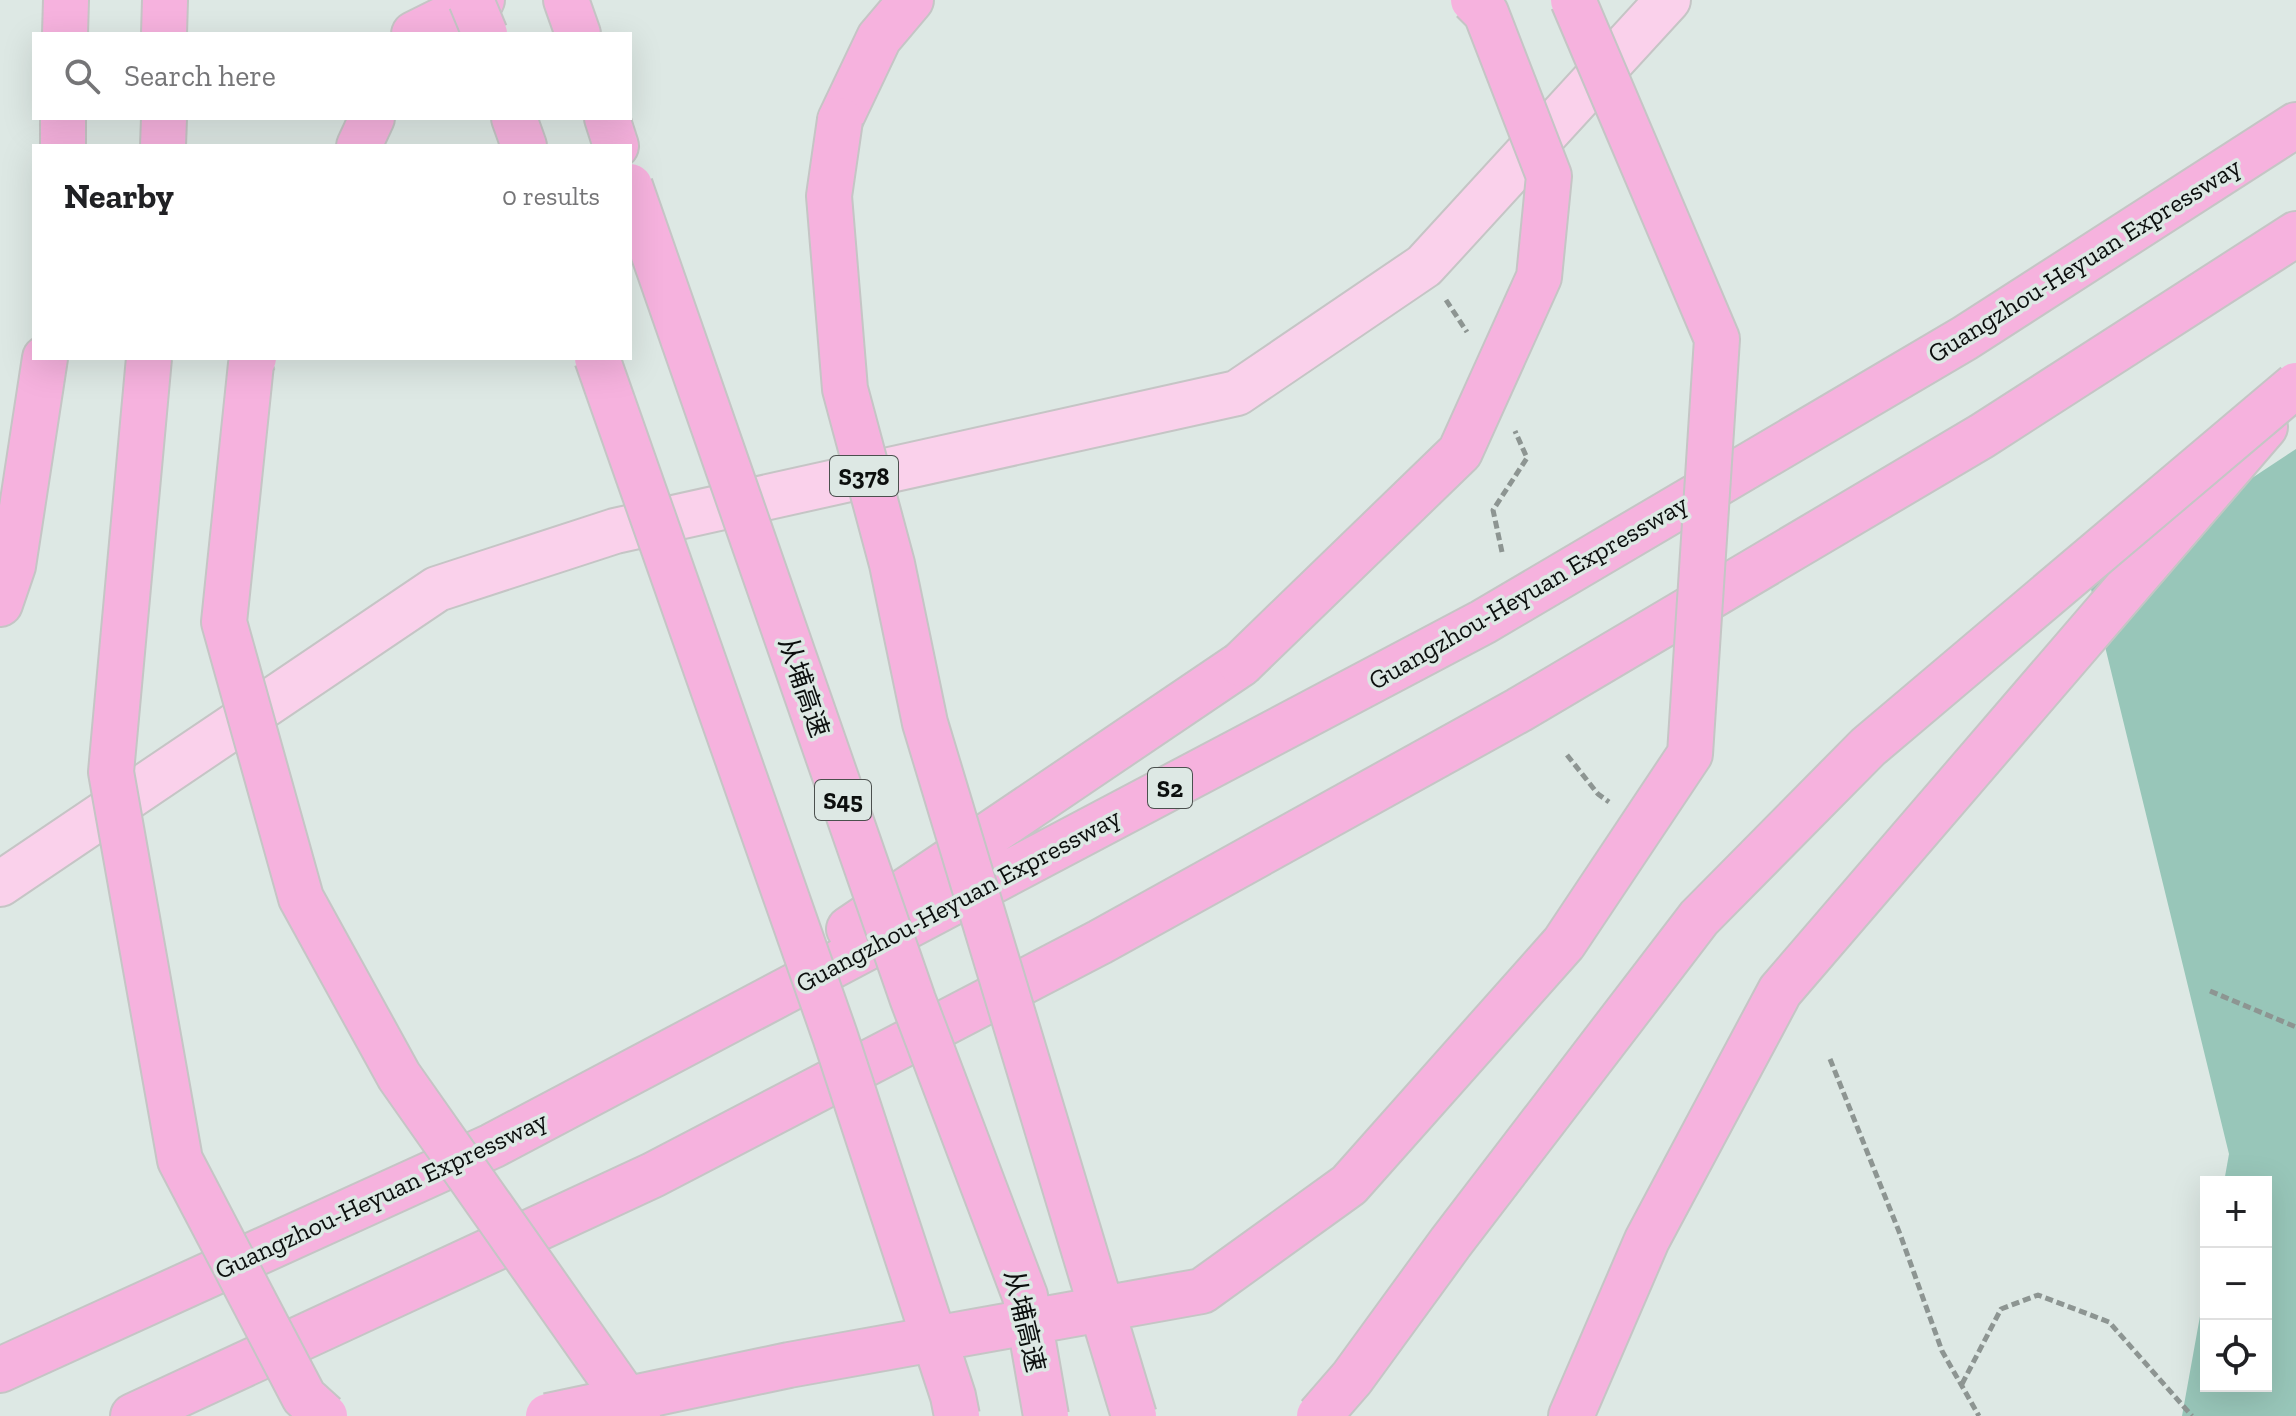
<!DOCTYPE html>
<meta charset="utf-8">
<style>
body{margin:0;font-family:"Zilla Slab","Noto Sans SC",serif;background:#f6f6f6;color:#202124}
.controls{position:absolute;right:24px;bottom:24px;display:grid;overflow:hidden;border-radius:0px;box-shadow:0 8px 32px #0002}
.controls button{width:72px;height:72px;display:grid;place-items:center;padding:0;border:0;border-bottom:2px solid #e0e0e0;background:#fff;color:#202124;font:40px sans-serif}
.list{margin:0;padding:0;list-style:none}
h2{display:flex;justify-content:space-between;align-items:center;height:104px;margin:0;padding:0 32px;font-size:34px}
h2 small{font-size:26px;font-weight:400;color:#757577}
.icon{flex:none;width:44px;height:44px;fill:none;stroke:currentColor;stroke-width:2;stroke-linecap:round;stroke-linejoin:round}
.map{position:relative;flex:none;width:2296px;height:1416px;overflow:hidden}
.search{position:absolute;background:#fff;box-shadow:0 8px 32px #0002;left:32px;top:32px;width:600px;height:88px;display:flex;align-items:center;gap:20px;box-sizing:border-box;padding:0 28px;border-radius:0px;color:#757577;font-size:30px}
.panel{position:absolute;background:#fff;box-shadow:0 8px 32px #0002;left:32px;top:144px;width:600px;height:216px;border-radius:0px}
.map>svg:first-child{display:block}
.green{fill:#98c6b9}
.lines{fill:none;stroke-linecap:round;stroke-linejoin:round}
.major-casing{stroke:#c5c5c5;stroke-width:48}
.highway-casing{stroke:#c5c5c5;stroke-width:48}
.path{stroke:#8d9592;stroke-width:5;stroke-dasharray:8 4;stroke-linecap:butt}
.major{stroke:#fad1eb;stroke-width:44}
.highway{stroke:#f6b2de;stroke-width:44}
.highway-bridge-casing{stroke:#c5c5c5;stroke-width:48;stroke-linecap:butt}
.highway-bridge{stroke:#f6b2de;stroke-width:44}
.labels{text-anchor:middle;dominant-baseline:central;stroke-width:7;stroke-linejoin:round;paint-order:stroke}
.shield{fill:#dde8e4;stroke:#4b504e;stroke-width:2}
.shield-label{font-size:24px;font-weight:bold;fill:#0c0f0e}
.street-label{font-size:26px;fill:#0c0f0e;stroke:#dde8e4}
</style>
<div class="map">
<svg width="2296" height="1416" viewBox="0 0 2296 1416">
<rect width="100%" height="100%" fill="#dde8e4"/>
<path class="green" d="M2296 449V1416H2182L2206 1283V1386H2266V1182H2224L2229 1154 2090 585Z"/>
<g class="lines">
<g class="major-casing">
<path id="major" d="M0 884 437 589 615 531 1237 393 1424 266 1668 0"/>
</g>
<g class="highway-casing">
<path id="highway" d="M566 0 578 34
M65 34 66 0
M164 34 165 0
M414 34 482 0
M514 118 524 146
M607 118 616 146
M840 120 879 38 911 0
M63 146V118
M163 146 164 118
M359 146 372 118
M0 604 13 566 45 358
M849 929 1241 664
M0 1370 492 1146 1483 622 1965 338 2296 125
M133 1416 653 1175 1100 942 1519 710 1982 436 2296 234
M1571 1416 1647 1240 1780 991 2265 427"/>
</g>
<path class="path" d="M1446 300 1467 332
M1502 552 1493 510 1527 458 1515 431
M1567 755 1598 794 1609 802
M2210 991 2296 1027
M1830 1059 1900 1234 1942 1351 1979 1416
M1962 1384 2001 1309 2038 1295 2109 1322 2192 1416"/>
<use href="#major" class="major"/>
<use href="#highway" class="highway"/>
<g class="highway-bridge-casing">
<path id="highway-bridge" d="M471 0 485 34
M840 120 829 196 845 389 892 564 925 723 1134 1416
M630 186 913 1000 1025 1296 1046 1416
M149 358 111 772 180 1160 304 1397 325 1416
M254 358 251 364 224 622 301 898 399 1076 638 1416
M597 358 835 1036 953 1396 957 1416
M1241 664 1460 452 1539 277 1549 176 1486 13 1473 0
M548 1416 789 1365 1202 1291 1349 1185 1564 943 1690 754 1717 339 1573 0
M1319 1416 1352 1378 1451 1242 1699 918 1868 747 2296 385"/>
</g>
<use href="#highway-bridge" class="highway-bridge"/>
</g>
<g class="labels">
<g class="shield">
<rect x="830" y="456" width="68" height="40" rx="6"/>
<rect x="1148" y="768" width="44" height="40" rx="6"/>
<rect x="815" y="780" width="56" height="40" rx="6"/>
</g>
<g class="shield-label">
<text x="864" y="476">S378</text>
<text x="1170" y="788">S2</text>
<text x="843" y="800">S45</text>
</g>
<g class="street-label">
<text transform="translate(2084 260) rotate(-32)">Guangzhou-Heyuan Expressway</text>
<text transform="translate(1528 592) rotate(-30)">Guangzhou-Heyuan Expressway</text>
<text transform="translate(804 687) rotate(71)">从埔高速</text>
<text transform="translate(958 900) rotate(-28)">Guangzhou-Heyuan Expressway</text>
<text transform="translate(381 1195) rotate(-25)">Guangzhou-Heyuan Expressway</text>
<text transform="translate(1025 1321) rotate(77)">从埔高速</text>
</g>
</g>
</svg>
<div class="controls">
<button>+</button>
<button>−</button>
<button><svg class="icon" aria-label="locate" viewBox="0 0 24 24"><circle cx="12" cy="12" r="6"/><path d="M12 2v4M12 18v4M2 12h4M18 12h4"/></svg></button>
</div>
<div class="search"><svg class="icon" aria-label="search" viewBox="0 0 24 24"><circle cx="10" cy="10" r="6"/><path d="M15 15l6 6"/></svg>Search here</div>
<section class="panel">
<h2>Nearby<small>0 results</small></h2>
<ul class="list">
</ul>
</section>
</div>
